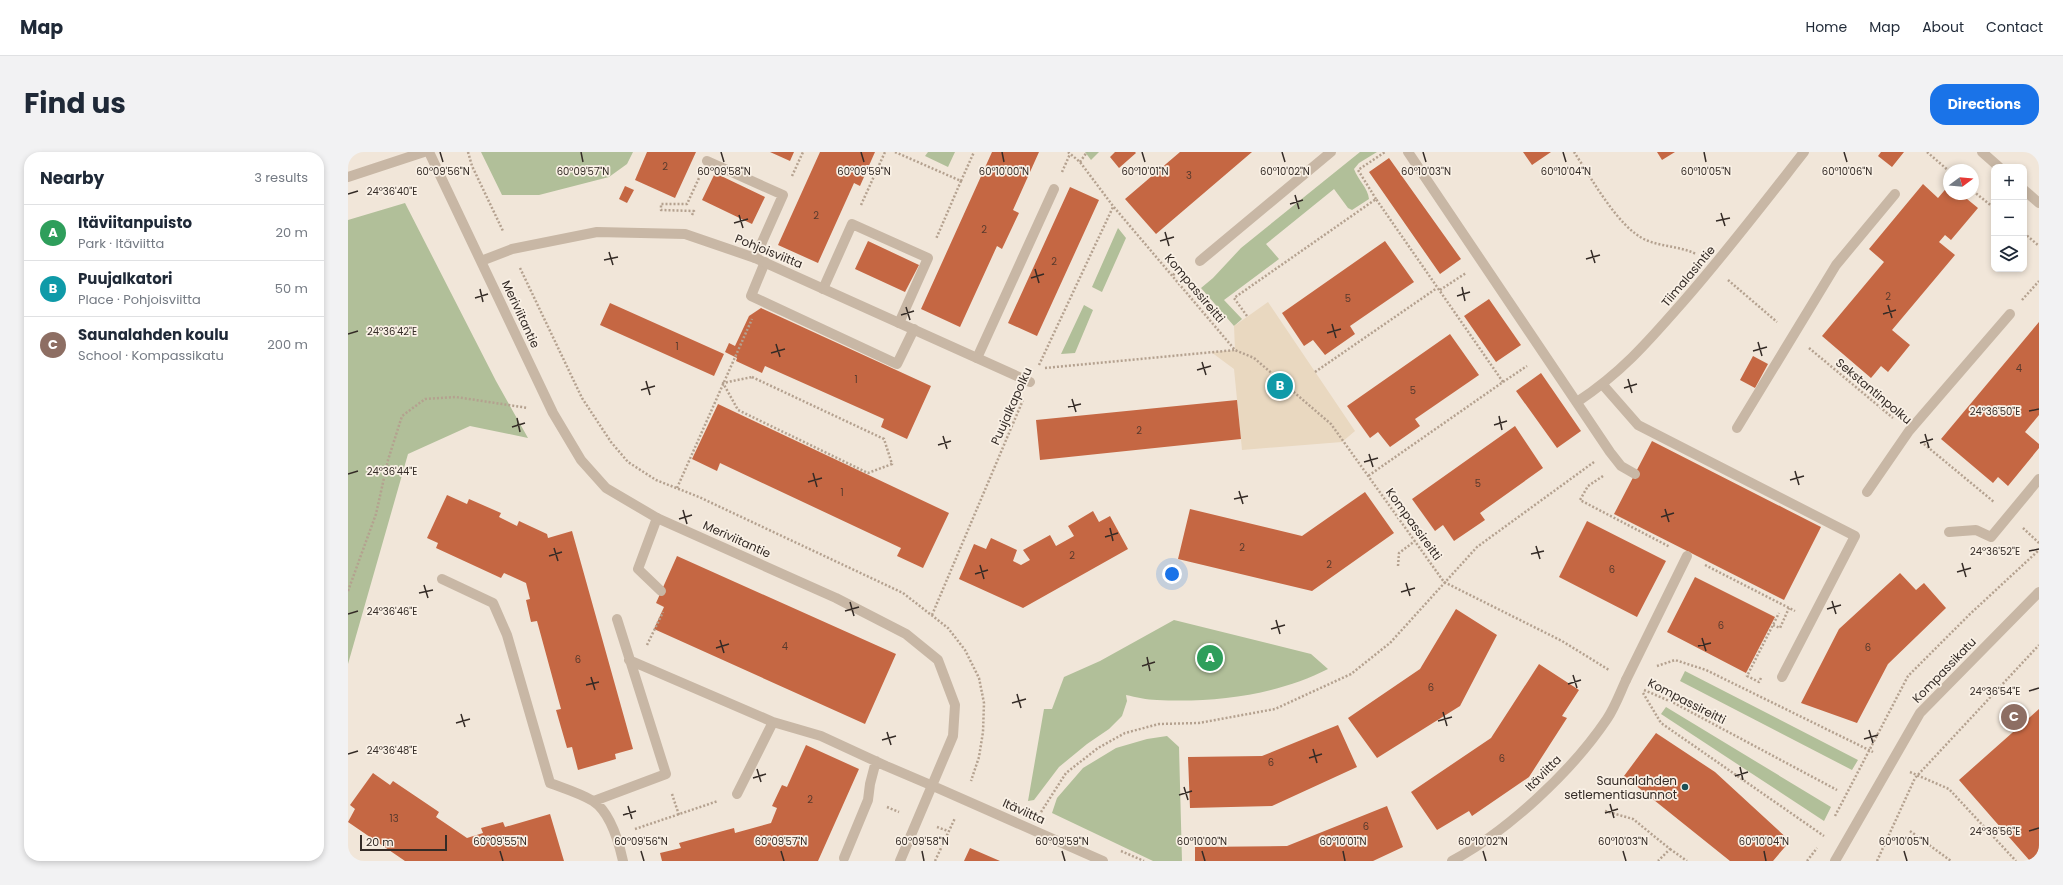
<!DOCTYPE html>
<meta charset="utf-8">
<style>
body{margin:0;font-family:Poppins,sans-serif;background:#f2f2f3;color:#1f2937}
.controls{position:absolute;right:12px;top:12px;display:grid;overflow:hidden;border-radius:8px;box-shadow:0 2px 6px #0003}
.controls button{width:36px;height:36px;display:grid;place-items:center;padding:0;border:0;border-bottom:1px solid #e0e1e3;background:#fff;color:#1f2937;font:20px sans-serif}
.compass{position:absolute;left:1595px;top:12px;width:36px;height:36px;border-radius:50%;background:#fff;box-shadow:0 2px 6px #0003;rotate:74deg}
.scale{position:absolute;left:12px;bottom:10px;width:87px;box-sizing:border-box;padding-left:4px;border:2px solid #342b26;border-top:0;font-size:11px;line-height:14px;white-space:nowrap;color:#342b26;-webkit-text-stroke:3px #f9f0e5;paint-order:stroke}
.you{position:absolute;left:824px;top:422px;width:14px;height:14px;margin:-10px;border:3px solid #fff;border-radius:50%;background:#1a73e8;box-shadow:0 0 0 6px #1a73e833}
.badge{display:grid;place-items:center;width:26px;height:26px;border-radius:50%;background:#1a73e8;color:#fff;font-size:13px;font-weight:700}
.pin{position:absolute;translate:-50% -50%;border:2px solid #fff;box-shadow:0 1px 4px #0006}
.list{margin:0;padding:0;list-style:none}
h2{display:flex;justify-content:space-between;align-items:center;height:52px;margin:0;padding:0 16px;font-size:17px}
h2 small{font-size:13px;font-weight:400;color:#747a83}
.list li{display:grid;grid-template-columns:26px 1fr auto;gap:12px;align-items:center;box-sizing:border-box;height:56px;padding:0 16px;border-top:1px solid #e0e1e3}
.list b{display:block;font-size:15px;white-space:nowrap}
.list p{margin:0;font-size:13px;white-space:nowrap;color:#747a83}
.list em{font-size:13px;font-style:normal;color:#747a83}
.icon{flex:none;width:22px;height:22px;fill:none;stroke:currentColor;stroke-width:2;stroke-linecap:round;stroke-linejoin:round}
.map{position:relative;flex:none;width:1691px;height:709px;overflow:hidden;border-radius:16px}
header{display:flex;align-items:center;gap:24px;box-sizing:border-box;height:56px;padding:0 20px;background:#fff;border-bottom:1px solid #e0e1e3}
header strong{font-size:19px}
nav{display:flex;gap:22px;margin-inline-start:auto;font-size:14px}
.intro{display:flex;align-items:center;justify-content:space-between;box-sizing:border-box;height:96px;padding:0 24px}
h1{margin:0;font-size:28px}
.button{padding:10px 18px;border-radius:16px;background:#1a73e8;color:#fff;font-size:14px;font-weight:700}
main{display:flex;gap:24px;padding:0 24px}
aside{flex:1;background:#fff;border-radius:16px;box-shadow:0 2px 6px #0003}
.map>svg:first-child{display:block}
.green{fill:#b1bf99}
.plaza{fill:#e9d8c0}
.building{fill:#c56743}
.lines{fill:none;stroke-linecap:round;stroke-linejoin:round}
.path{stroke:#b4a18f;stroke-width:2.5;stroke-dasharray:2 2;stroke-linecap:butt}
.service{stroke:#c8b7a5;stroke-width:10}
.minor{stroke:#c8b7a5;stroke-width:10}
.tertiary{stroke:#c8b7a5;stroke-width:10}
.ticks{fill:none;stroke:#342b26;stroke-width:1.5}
.poi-dot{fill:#1c4f55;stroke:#f9f0e5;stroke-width:1.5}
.labels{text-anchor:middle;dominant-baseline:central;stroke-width:3.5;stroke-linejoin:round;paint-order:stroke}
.number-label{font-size:10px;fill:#583a2d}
.street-label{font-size:12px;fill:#342b26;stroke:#f9f0e5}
.poi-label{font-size:12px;fill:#342b26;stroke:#f9f0e5;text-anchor:end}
.ticks-label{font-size:10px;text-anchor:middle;fill:#342b26;stroke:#f9f0e5;stroke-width:3.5;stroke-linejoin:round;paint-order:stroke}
</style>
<header>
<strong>Map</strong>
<nav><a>Home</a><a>Map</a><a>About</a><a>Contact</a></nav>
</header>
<div class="intro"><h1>Find us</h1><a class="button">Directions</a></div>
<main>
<aside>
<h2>Nearby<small>3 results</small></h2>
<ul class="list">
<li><span class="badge" style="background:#2e9e5b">A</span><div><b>Itäviitanpuisto</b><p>Park · Itäviitta</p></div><em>20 m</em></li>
<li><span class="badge" style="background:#0f9aa8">B</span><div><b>Puujalkatori</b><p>Place · Pohjoisviitta</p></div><em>50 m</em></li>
<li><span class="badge" style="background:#8d6e63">C</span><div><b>Saunalahden koulu</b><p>School · Kompassikatu</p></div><em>200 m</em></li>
</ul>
</aside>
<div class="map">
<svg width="1691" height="709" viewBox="0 0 1691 709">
<rect width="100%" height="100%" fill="#f1e6d9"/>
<path class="green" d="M133 0H285L279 12 261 25 191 43H154Z
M580 0H607L600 15 577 4Z
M737 0H751L743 8Z
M1012 0H1029L1011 11 1006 17C1010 28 1020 36 1021 47L1004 58 1000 56 986 37 918 92 931 107 876 148 894 167 886 174 853 136 865 126 893 96Z
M57 51 148 229 180 286 122 274 60 302 0 512V68Z
M770 76 778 86 754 140 744 135Z
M736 153 745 158 727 201 713 202Z
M826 468 963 502 980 517C929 543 866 551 809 548 799 548 788 545 778 543L779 549 774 564 761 577 739 592 711 615 686 648 680 649 696 557H704L716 525 752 509Z
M1337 519 1510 608 1504 618 1332 529Z
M1318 555 1483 655 1476 669 1313 562Z
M819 584 831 595 834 709H805L704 661 709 646 735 616 768 596 799 587Z"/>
<path class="plaza" d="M920 150 1007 279 994 290 894 298 886 217 863 200 887 198 886 174Z"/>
<path class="building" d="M299 0H348L327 46 287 28Z
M422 0H446L442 9Z
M472 0H527L512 34 506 31 470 111 430 93Z
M644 0H691L665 58 671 61 654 97 649 94 612 175 573 157Z
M767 0H787L788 1 771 16 762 5Z
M832 0H904L808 82 777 47Z
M1175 0H1203L1184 13Z
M1309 0H1327L1314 8Z
M1533 0H1556L1544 15 1530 4Z
M1041 6 1113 107 1092 122 1021 20Z
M367 21 417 45 404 72 354 48Z
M1575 32 1590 46 1601 33V42H1613L1630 56 1603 88 1597 83 1591 90 1607 103 1544 178 1562 193 1540 220 1533 214 1523 226 1474 184 1536 110 1521 97Z
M277 34 286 38 279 51 271 47Z
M722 35 751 48 689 184 660 171Z
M520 89 571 113 557 140 507 117Z
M1037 89 1066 130 1002 174 1007 182 977 203 965 188 956 194 934 161Z
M1141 147 1173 193 1148 210 1116 164Z
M262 151 376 202 366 224 252 173Z
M413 156 583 234 559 287 533 275 536 267 417 214 414 221 388 209 389 206 377 200 381 191 387 194 401 164Z
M1691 170V263L1677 280 1691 292V296L1660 334 1650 325 1645 331 1593 287Z
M1102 182 1131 223 1067 267 1072 274 1042 295 1030 280 1022 286 999 254Z
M1405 204 1420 212 1407 236 1392 228Z
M1193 221 1233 279 1209 296 1168 239Z
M889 248 893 287 692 308 688 268Z
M370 252 601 361 575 416 549 404 553 396 372 311 369 319 344 307Z
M1167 274 1195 316 1132 361 1137 368 1106 389 1095 373 1087 379 1064 347Z
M1304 289 1473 375 1436 448 1266 362Z
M1017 340 1046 381 964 439 830 407 842 357 954 384Z
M99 343 119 352 121 347 153 361 151 365 169 374 171 369 199 382 200 386 224 379 285 597 267 602 268 607 230 618 224 595 219 596 208 558 213 557 189 469 183 470 178 448 182 447 178 431 156 421 153 426 88 396 90 391 79 386Z
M745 359 751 370 762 364 780 397 675 456 611 427 626 392 638 397 643 386 669 398 665 409 673 413 682 408 675 398 702 383 708 394 726 384 720 374Z
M1239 369 1318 409 1289 465 1211 425Z
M329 404 548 502 517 572 306 477 316 455 308 451Z
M1552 421 1568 438 1576 431 1598 456 1540 512 1509 571 1453 551 1491 477Z
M1347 425 1427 465 1398 521 1319 480Z
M1108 457 1149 483 1112 554 1029 606 1000 566 1072 517Z
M1191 512 1231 538 1214 564 1219 566 1181 625 1124 664 1121 659 1089 678 1063 640 1143 586Z
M1691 557V709H1682L1611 628Z
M990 573 1009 615 924 654 842 656 840 605 914 604Z
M1308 581 1367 620 1442 689 1425 709H1382L1276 624Z
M458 593 511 617 470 709H314L312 701 333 696 331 691 386 676 387 681 423 671 429 656 424 654 434 633 439 635Z
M25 621 42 633 45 629 91 660 88 665 119 686 135 681 133 676 155 670 157 675 202 662 216 709H57L0 670 7 657 2 653Z
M1039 654 1055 695 1025 709H847V695L939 694Z
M622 696 652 709H616Z"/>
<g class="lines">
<path class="path" d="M120 0 124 14 155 79
M547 0 613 29 588 87
M720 0 732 10 765 54 887 198 906 206 983 272 1096 430 1214 489 1261 518
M1226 0C1243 25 1270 76 1298 88 1314 95 1332 94 1348 102
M1579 0 1601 19
M1690 0 1691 1
M732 10 739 0
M714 20 722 2
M444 24 455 0
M613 29 626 0
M1625 39 1646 56
M1028 47 1010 18 1037 0
M513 53 537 0
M344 63 346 59 313 58V52H339L351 26
M1676 81 1691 94
M172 116 234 246 263 290 280 310 308 328 351 345 555 441 600 476 617 498 631 526 636 551 635 580 631 605 623 629
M825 123 834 116
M1380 128 1429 170
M1092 138 1118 121
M1674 148 1691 129
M899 164 886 146 1028 47 1155 230 1020 324
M1461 196 1545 266
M691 213 765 55
M697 216 887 198
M967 220 1089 136
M404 225 536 287 544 312 520 321 390 258 375 231Z
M1155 230 1179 214
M1576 292 1646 350
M1255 324 1240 334 1232 348 1322 395
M329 336 404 167
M1675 376 1691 391
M1357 413 1447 459
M1050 414 1051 401 1067 389
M0 439 28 362 40 308 54 264 77 247 108 245 180 256
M584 463 675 248
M1425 473 1432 476 1441 456
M299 493 315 460
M1309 514 1327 508 1358 518 1525 600
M1413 526 1411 530 1399 524 1431 461
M1296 538 1326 551 1489 638
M1295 541 1313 571 1476 684
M1562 620 1601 637 1668 709
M324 642 331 663
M539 655 551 660
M1257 659 1285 667 1322 697 1310 709
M693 660 718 621 750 596 777 581 811 572 851 571 927 557 1003 522 1042 491 1129 395 1246 310
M1487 664 1560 524 1622 462 1691 398
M589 675 600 679
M287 677 370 649
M1562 679 1603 709
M1322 697 1339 709
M773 699 796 709
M587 709 607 666
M1459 709 1469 696
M1529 709 1567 626 1691 493"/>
<path class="service" d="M1060 0 1262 300 1273 314 1287 322
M359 9 435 43 407 106
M852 109 983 0
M417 110 403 144 549 212 566 177
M475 137 504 72 580 106 551 171
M629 206 706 37
M1255 233 1290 273 1507 384 1434 525
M1389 276 1488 113 1547 42
M1519 340 1561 279 1662 162
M309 366 290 417 313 439
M1601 380 1628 378 1643 385 1691 327
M94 427 145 451 159 483 202 631C215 636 232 641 245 649 262 660 271 691 275 709
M281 508 425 570 389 642
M1278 528 1339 404
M425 570 473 584 538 614 585 634
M246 649 318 622 269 467
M496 706 520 648 522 632 528 609"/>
<path class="minor" d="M81 0 205 261 233 308 258 336 309 366 488 446 558 482 590 508 607 553 605 584 552 709
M0 25 76 0
M133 109 164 97 249 80 337 82 407 106 682 230
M1229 250C1273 221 1299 191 1334 151 1377 102 1416 51 1456 0
M585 634 755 709
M1104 709C1160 679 1224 619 1259 567 1267 555 1272 541 1278 528"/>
<path class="tertiary" d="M1634 0 1651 15
M1676 38 1691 51
M1487 709 1572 561 1691 440"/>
</g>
<path class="ticks" d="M92 0 95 10M233 0 235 10M373 0 376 10M513 0 516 10M654 0 656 10M794 0 797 10M934 0 937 10M1075 0 1078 10M1215 0 1218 10M1356 0 1358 10M1496 0 1499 10M0 42 10 39M947 43 951 57M942 52 955 48M1373 61 1377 74M391 63 395 76M1368 69 1382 66M386 71 400 67M817 80 821 94M812 89 826 85M1243 98 1247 111M261 100 265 113M1238 107 1252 103M256 108 270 105M687 117 691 131M683 126 696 122M1114 135 1117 149M132 137 135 150M1109 144 1122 140M127 146 140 142M1540 153 1544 166M558 155 562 168M1535 162 1548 158M553 163 566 159M984 172 988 186M979 181 993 177M0 182 10 179M1410 190 1414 204M428 192 432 205M1405 199 1419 195M423 201 437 197M854 210 858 223M849 218 863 214M1280 227 1284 241M298 229 302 243M1276 236 1289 232M293 238 307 234M724 247 728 260M720 255 733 252M1681 259 1691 257M1151 264 1154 278M169 266 172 280M1146 273 1159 269M164 275 177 271M1577 282 1581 296M595 284 599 297M1572 291 1585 287M590 293 603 289M1021 302 1025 315M1016 310 1030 306M1447 319 1451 333M465 321 469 335M0 322 10 319M1442 328 1456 324M460 330 474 326M891 339 895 352M886 347 900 344M1317 357 1321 370M335 358 339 372M1313 365 1326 361M331 367 344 363M762 376 765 389M757 385 770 381M1188 394 1192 407M206 396 210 409M1681 399 1691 397M1183 402 1196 399M201 404 214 400M1614 411 1618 425M632 413 636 427M1609 420 1623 416M627 422 640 418M1058 431 1062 444M76 433 80 446M1053 440 1067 436M71 441 85 438M1484 449 1488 462M502 450 506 464M1479 457 1493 453M497 459 511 455M0 462 10 459M928 468 932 482M923 477 937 473M1354 486 1358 499M372 488 376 501M1350 494 1363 491M368 496 381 492M799 505 802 519M794 514 807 510M1225 523 1229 536M243 525 247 538M1220 532 1233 528M238 533 251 530M1681 539 1691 536M669 542 673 556M664 551 678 547M1095 560 1099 574M113 562 117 575M1090 569 1104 565M108 571 122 567M1521 578 1525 591M539 580 543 593M1516 587 1530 583M534 588 548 584M965 597 969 611M0 602 10 599M961 606 974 602M1392 615 1395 628M409 617 413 630M1387 624 1400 620M405 626 418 622M836 635 840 648M831 643 844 639M1262 652 1266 666M280 654 284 667M1257 661 1270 657M275 663 288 659M1681 679 1691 676M152 699 155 709M293 699 296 709M433 699 436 709M574 699 576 709M714 699 717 709M854 699 857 709M995 699 997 709M1135 699 1138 709M1275 699 1278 709M1416 699 1418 709M1556 699 1559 709"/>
<circle class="poi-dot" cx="1337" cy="635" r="4"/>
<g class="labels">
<g class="number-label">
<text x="317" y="14">2</text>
<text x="841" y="23">3</text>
<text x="468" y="63">2</text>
<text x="636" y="77">2</text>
<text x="706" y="109">2</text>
<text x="1540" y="144">2</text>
<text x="1000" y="146">5</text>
<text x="329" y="194">1</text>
<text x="1671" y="216">4</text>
<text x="508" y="227">1</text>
<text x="1065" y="238">5</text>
<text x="791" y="278">2</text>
<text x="1130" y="331">5</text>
<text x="494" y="340">1</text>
<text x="894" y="395">2</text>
<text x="724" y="403">2</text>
<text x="981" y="412">2</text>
<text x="1264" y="417">6</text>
<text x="1373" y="473">6</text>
<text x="437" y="494">4</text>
<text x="1520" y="495">6</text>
<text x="230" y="507">6</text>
<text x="1083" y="535">6</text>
<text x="1154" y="606">6</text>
<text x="923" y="610">6</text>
<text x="462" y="647">2</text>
<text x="46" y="666">13</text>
<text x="1018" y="674">6</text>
</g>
<g class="street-label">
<text transform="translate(421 99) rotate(22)">Pohjoisviitta</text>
<text transform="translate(1340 124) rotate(-50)">Tiimalasintie</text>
<text transform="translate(847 136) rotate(50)">Kompassireitti</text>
<text transform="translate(173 162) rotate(65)">Meriviitantie</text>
<text transform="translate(1526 239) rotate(40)">Sekstantinpolku</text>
<text transform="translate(663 254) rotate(-66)">Puujalkapolku</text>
<text transform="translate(1066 372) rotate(54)">Kompassireitti</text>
<text transform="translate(389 387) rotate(24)">Meriviitantie</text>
<text transform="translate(1596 518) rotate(-46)">Kompassikatu</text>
<text transform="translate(1339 549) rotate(27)">Kompassireitti</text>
<text transform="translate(1195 621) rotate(-45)">Itäviitta</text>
<text transform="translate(676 659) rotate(24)">Itäviitta</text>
</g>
<g class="poi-label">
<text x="1329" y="628">Saunalahden<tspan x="1329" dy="14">setlementiasunnot</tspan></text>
</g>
</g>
<g class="ticks-label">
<text x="95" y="23">60°09'56"N</text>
<text x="235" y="23">60°09'57"N</text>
<text x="376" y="23">60°09'58"N</text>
<text x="516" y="23">60°09'59"N</text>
<text x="656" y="23">60°10'00"N</text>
<text x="797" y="23">60°10'01"N</text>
<text x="937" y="23">60°10'02"N</text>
<text x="1078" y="23">60°10'03"N</text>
<text x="1218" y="23">60°10'04"N</text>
<text x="1358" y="23">60°10'05"N</text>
<text x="1499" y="23">60°10'06"N</text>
<text x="44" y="43">24°36'40"E</text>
<text x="44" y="183">24°36'42"E</text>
<text x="1647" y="263">24°36'50"E</text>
<text x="44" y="323">24°36'44"E</text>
<text x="1647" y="403">24°36'52"E</text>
<text x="44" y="463">24°36'46"E</text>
<text x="1647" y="543">24°36'54"E</text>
<text x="44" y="602">24°36'48"E</text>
<text x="1647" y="683">24°36'56"E</text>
<text x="152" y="693">60°09'55"N</text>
<text x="293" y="693">60°09'56"N</text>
<text x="433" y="693">60°09'57"N</text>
<text x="574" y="693">60°09'58"N</text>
<text x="714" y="693">60°09'59"N</text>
<text x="854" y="693">60°10'00"N</text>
<text x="995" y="693">60°10'01"N</text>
<text x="1135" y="693">60°10'02"N</text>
<text x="1275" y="693">60°10'03"N</text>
<text x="1416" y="693">60°10'04"N</text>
<text x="1556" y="693">60°10'05"N</text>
</g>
</svg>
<div class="controls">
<button>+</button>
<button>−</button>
<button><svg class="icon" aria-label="layers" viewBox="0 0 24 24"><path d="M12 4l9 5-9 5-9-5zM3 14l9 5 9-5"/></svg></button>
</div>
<svg class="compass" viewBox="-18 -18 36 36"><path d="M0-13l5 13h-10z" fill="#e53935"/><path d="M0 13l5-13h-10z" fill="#747a83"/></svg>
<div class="scale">20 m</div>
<div class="you"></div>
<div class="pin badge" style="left:862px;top:506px;background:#2e9e5b">A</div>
<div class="pin badge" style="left:932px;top:234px;background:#0f9aa8">B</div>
<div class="pin badge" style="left:1666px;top:565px;background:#8d6e63">C</div>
</div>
</main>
